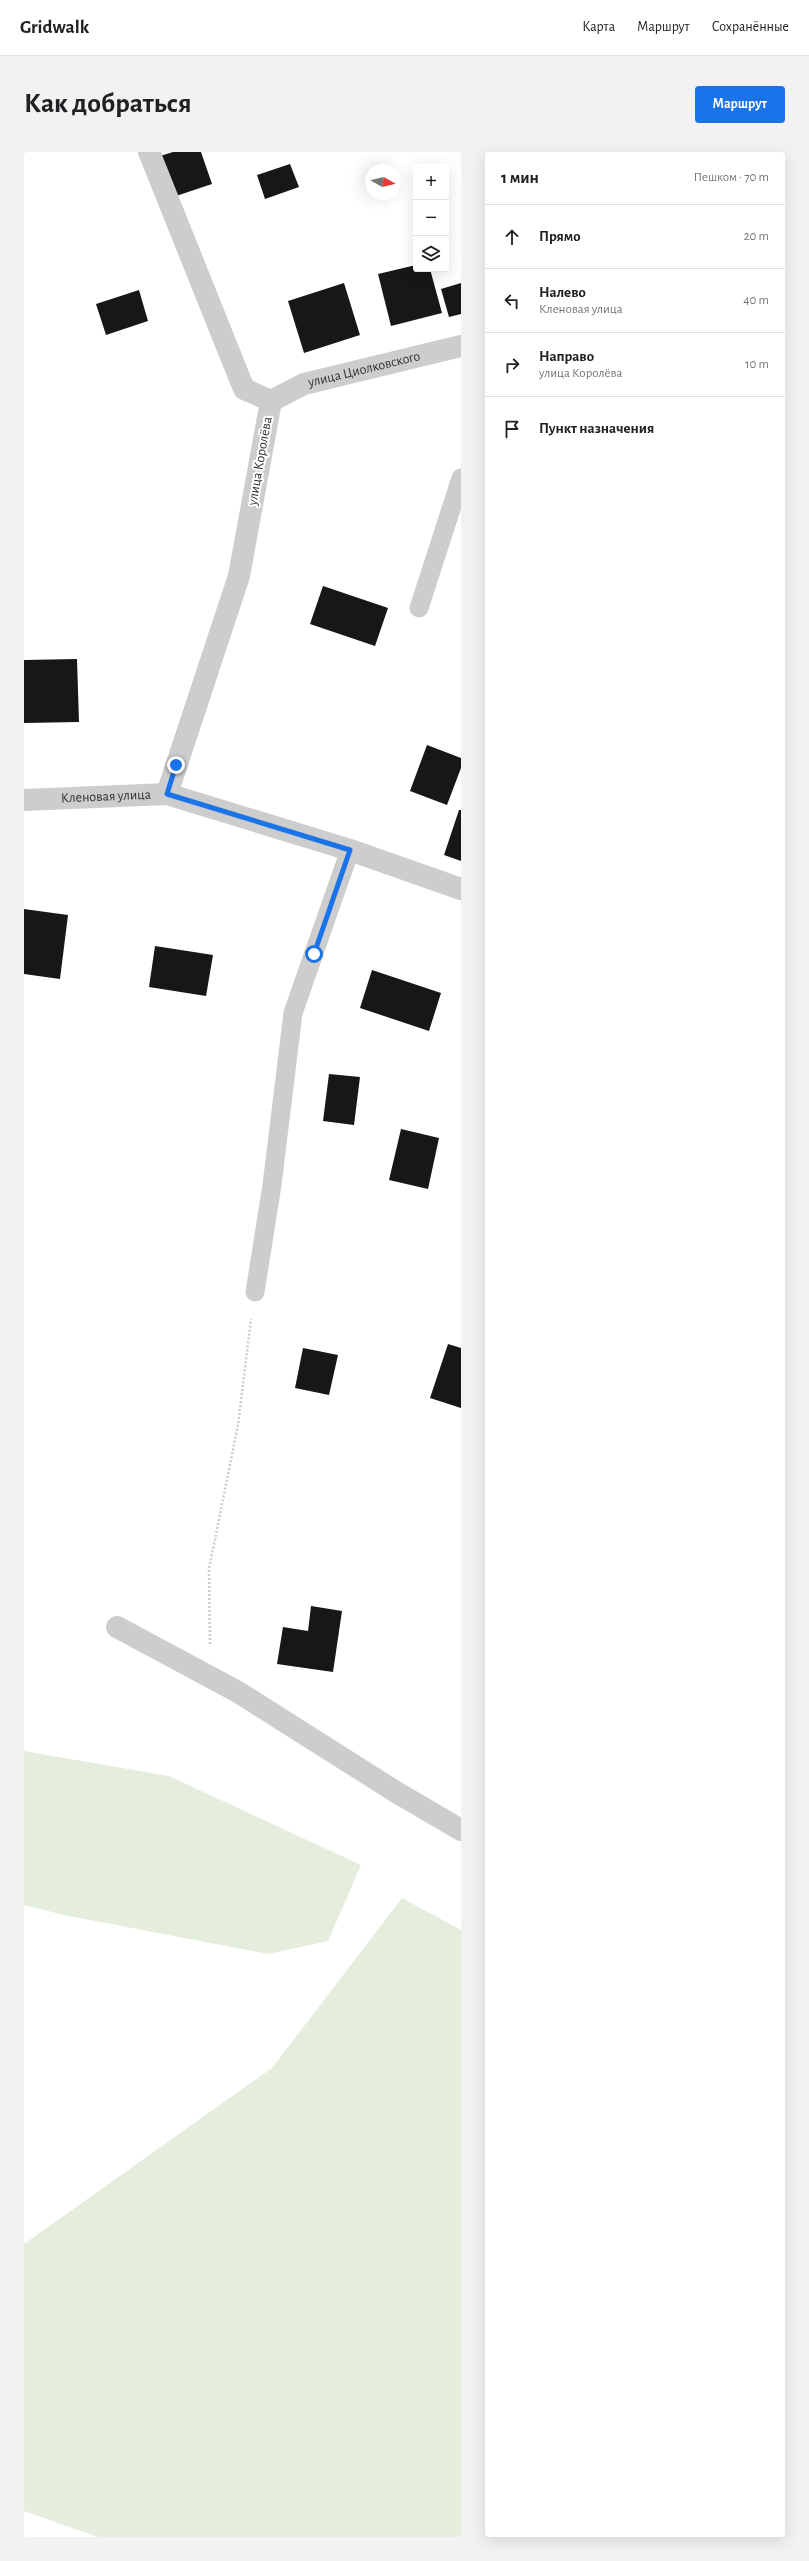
<!DOCTYPE html>
<html lang="ru">
<meta charset="utf-8">
<style>
body{margin:0;font-family:"Alegreya Sans",sans-serif;background:#f2f2f2;color:#202124}
.controls{position:absolute;right:12px;top:12px;display:grid;overflow:hidden;border-radius:4px;box-shadow:0 4px 16px #0002}
.controls button{width:36px;height:36px;display:grid;place-items:center;padding:0;border:0;border-bottom:1px solid #e0e0e0;background:#fff;color:#202124;font:20px sans-serif}
.compass{position:absolute;left:341px;top:12px;width:36px;height:36px;border-radius:50%;background:#fff;box-shadow:0 4px 16px #0002;rotate:98deg}
.stop{position:absolute;width:12px;height:12px;margin:-9px;border:3px solid #1a73e8;border-radius:50%;background:#fff}
.stop.end{background:#1a73e8;border-color:#fff;box-shadow:0 1px 4px #0008}
.list{margin:0;padding:0;list-style:none}
h2{display:flex;justify-content:space-between;align-items:center;height:52px;margin:0;padding:0 16px;font-size:17px}
h2 small{font-size:13px;font-weight:400;color:#757577}
.list li{display:grid;grid-template-columns:26px 1fr auto;gap:12px;align-items:center;box-sizing:border-box;height:64px;padding:0 16px;border-top:1px solid #e0e0e0}
.list b{display:block;font-size:15px;white-space:nowrap}
.list p{margin:0;font-size:13px;white-space:nowrap;color:#757577}
.list em{font-size:13px;font-style:normal;color:#757577}
.icon{flex:none;width:22px;height:22px;fill:none;stroke:currentColor;stroke-width:2;stroke-linecap:round;stroke-linejoin:round}
.map{position:relative;flex:none;width:437px;height:2385px;overflow:hidden;border-radius:4px}
header{display:flex;align-items:center;gap:24px;box-sizing:border-box;height:56px;padding:0 20px;background:#fff;border-bottom:1px solid #e0e0e0}
header strong{font-size:19px}
nav{display:flex;gap:22px;margin-inline-start:auto;font-size:14px}
.intro{display:flex;align-items:center;justify-content:space-between;box-sizing:border-box;height:96px;padding:0 24px}
h1{margin:0;font-size:28px}
.button{padding:10px 18px;border-radius:4px;background:#1a73e8;color:#fff;font-size:14px;font-weight:700}
main{display:flex;gap:24px;padding:0 24px}
aside{flex:1;background:#fff;border-radius:4px;box-shadow:0 4px 16px #0002}
.map>svg:first-child{display:block}
.green{fill:#e5eedc}
.building{fill:#171717}
.lines{fill:none;stroke-linecap:round;stroke-linejoin:round}
.path{stroke:#cdcdcd;stroke-width:2.5;stroke-dasharray:2 2;stroke-linecap:butt}
.service{stroke:#cdcdcd;stroke-width:19}
.minor{stroke:#cdcdcd;stroke-width:22}
.route{stroke:#1a73e8;stroke-width:5}
.labels{text-anchor:middle;dominant-baseline:central;stroke-width:4;stroke-linejoin:round;paint-order:stroke}
.street-label{font-size:14px;fill:#303030;stroke:#fff}
</style>
<header>
<strong>Gridwalk</strong>
<nav><a>Карта</a><a>Маршрут</a><a>Сохранённые</a></nav>
</header>
<div class="intro"><h1>Как добраться</h1><a class="button">Маршрут</a></div>
<main>
<div class="map">
<svg width="437" height="2385" viewBox="0 0 437 2385">
<rect width="100%" height="100%" fill="#fff"/>
<path class="green" d="M0 1599 145 1624 337 1713 304 1789 244 1802 40 1763 0 1753Z
M378 1746 437 1778V2385H74L0 2359V2092L248 1916Z"/>
<path class="building" d="M149 0H177L188 32 149 45 136 4Z
M266 12 275 35 241 47 233 23Z
M392 113V117H406L418 161 367 174 354 122Z
M320 131 336 183 280 201 264 149Z
M437 131V162L425 165 417 137Z
M115 138 124 169 82 183 72 152Z
M299 434 364 456 351 494 286 472Z
M53 507 55 570 0 571V508Z
M403 593 437 606V616L423 653 386 639Z
M435 658H437V709L420 703Z
M0 757 44 763 36 827 0 822Z
M131 794 189 803 182 844 125 835Z
M348 818 417 841 405 879 336 856Z
M305 922 336 925 330 973 299 969Z
M377 977 415 986 404 1037 365 1028Z
M424 1192 437 1196V1256L406 1246Z
M279 1196 314 1203 305 1243 271 1236Z
M287 1454 318 1459 309 1520 253 1512 259 1475 284 1479Z"/>
<g class="lines">
<path class="path" d="M186 1492 185 1417 214 1273 227 1167"/>
<path class="service" d="M395 456 437 326
M231 1140 248 1033 269 861 326 698"/>
<g class="minor">
<path d="M125 0 220 237 247 249 215 424 143 642"/>
<path id="s1" d="M247 249 280 232 437 194"/>
<path id="s2" d="M0 648 143 642 326 698 437 737"/>
<path d="M93 1475 214 1540 372 1640 437 1678"/>
</g>
</g>
<g class="lines">
<path class="route" d="M152 613 143 642 326 698 290 802"/>
</g>
<g class="labels">
<g class="street-label">
<text stroke="none"><textPath href="#s1" startOffset="99">улица Циолковского</textPath></text>
<text transform="translate(236 309) rotate(-80)">улица Королёва</text>
<text stroke="none"><textPath href="#s2" startOffset="82">Кленовая улица</textPath></text>
</g>
</g>
</svg>
<div class="controls">
<button>+</button>
<button>−</button>
<button><svg class="icon" aria-label="layers" viewBox="0 0 24 24"><path d="M12 4l9 5-9 5-9-5zM3 14l9 5 9-5"/></svg></button>
</div>
<svg class="compass" viewBox="-18 -18 36 36"><path d="M0-13l5 13h-10z" fill="#e53935"/><path d="M0 13l5-13h-10z" fill="#757577"/></svg>
<div class="stop" style="left:290px;top:802px"></div>
<div class="stop end" style="left:152px;top:613px"></div>
</div>
<aside>
<h2>1 мин<small>Пешком · 70 m</small></h2>
<ul class="list">
<li><svg class="icon" aria-label="ahead" viewBox="0 0 24 24"><path d="M12 20V5M6 11l6-6 6 6"/></svg><div><b>Прямо</b></div><em>20 m</em></li>
<li><svg class="icon" aria-label="left" viewBox="0 0 24 24"><path d="M17 20v-9H6M10 6l-5 5 5 5"/></svg><div><b>Налево</b><p>Кленовая улица</p></div><em>40 m</em></li>
<li><svg class="icon" aria-label="right" viewBox="0 0 24 24"><path d="M7 20v-9h11M14 6l5 5-5 5"/></svg><div><b>Направо</b><p>улица Королёва</p></div><em>10 m</em></li>
<li><svg class="icon" aria-label="arrive" viewBox="0 0 24 24"><path d="M6 21V4h12l-3 4 3 4H6"/></svg><div><b>Пункт назначения</b></div></li>
</ul>
</aside>
</main>
